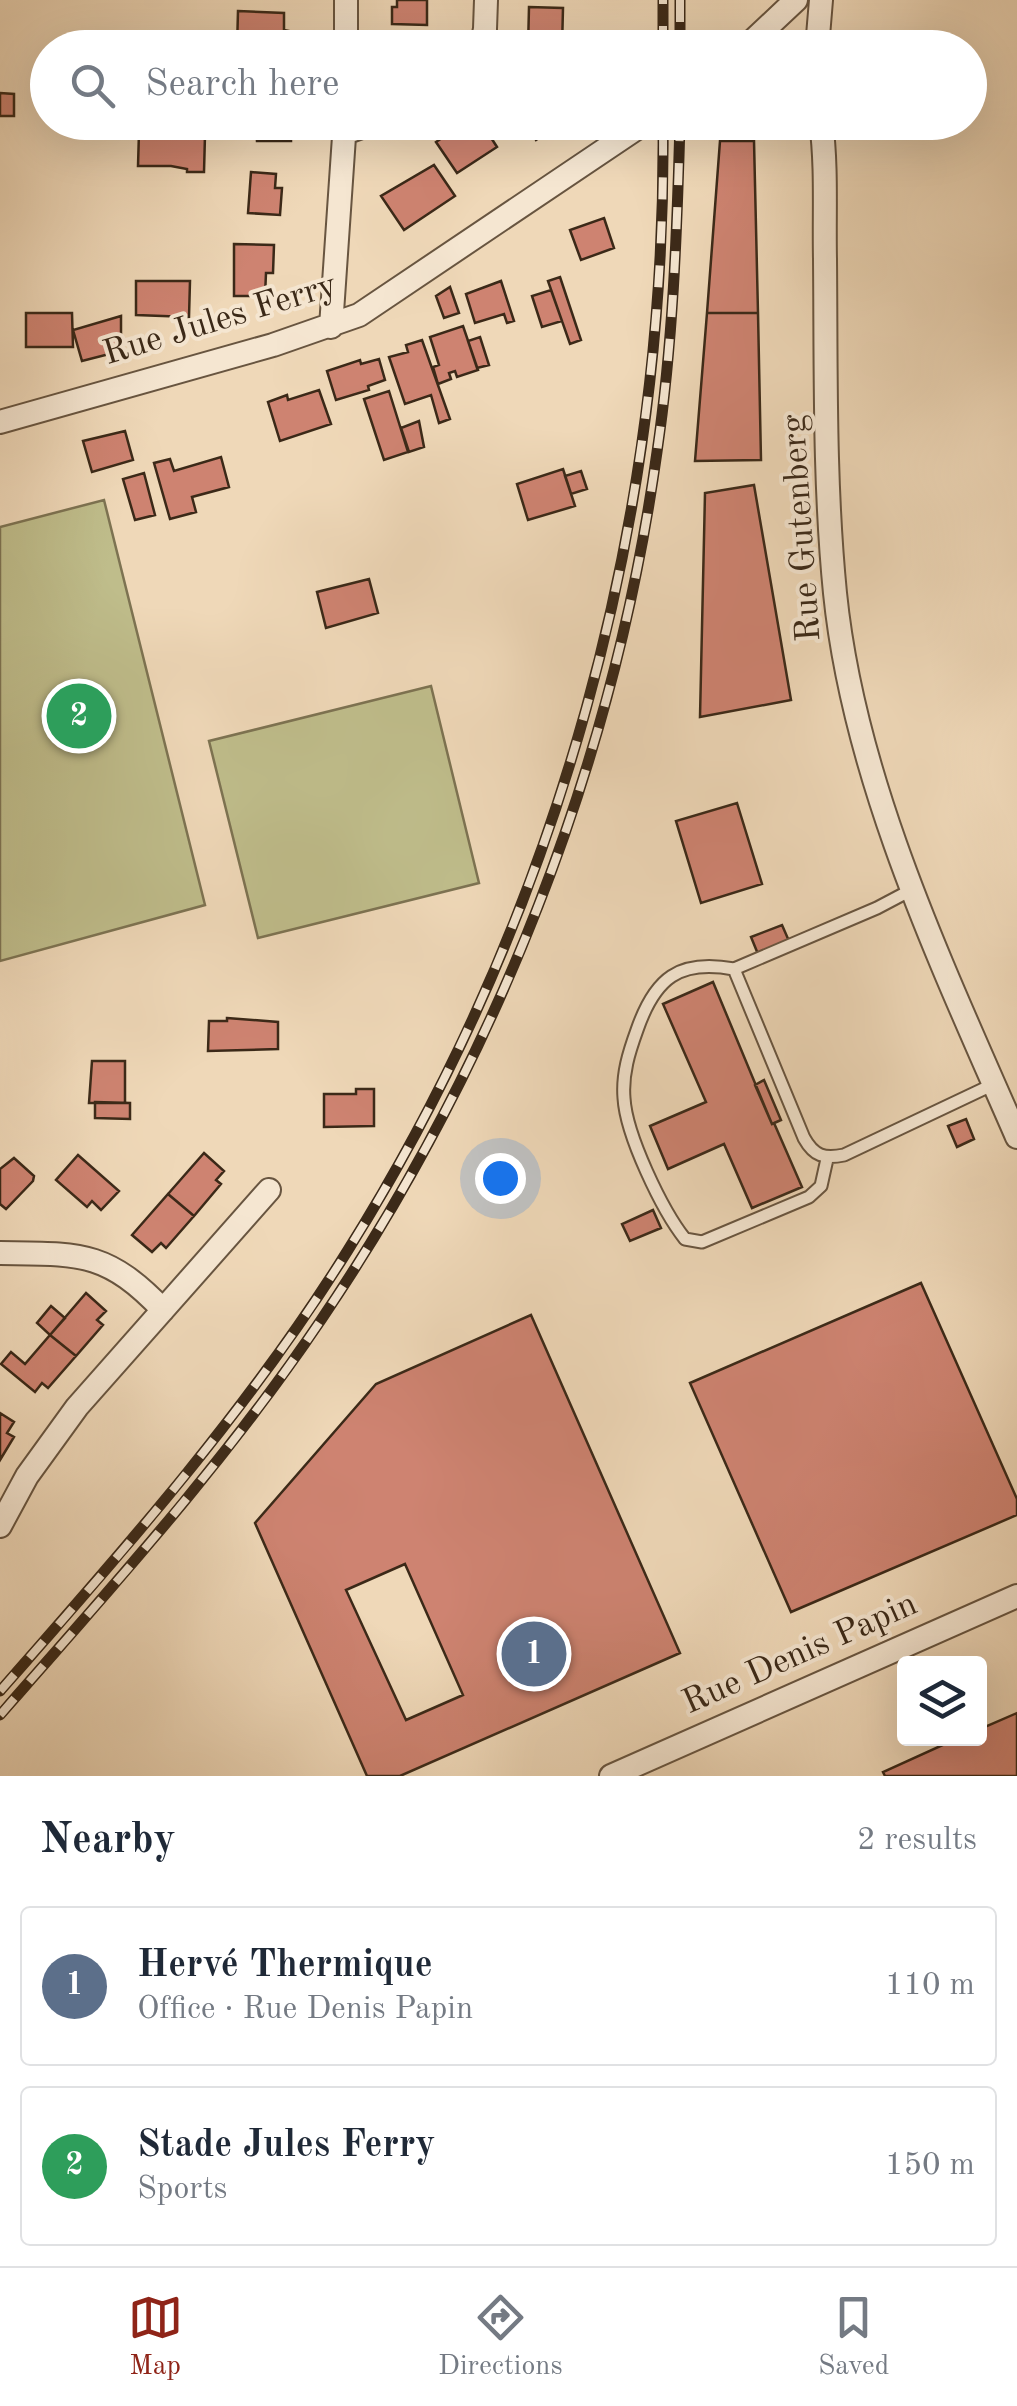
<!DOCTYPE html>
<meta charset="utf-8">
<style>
body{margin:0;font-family:"Old Standard TT",serif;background:#f6f6f7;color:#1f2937}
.controls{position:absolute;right:30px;bottom:30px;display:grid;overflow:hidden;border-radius:10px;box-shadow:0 10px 40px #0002}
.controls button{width:90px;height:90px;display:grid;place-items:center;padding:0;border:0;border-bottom:2px solid #e0e1e3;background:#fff;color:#1f2937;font:50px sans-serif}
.you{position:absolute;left:500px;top:1178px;width:35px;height:35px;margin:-25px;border:8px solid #fff;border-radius:50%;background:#1a73e8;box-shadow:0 0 0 15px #1a73e833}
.badge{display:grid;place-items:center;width:65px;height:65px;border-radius:50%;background:#8f2418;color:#fff;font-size:32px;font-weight:700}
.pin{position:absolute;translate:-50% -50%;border:5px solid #fff;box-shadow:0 2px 10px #0006}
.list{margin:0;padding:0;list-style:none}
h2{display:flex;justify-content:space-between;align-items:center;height:130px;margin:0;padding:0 40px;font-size:42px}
h2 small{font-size:32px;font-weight:400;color:#747a83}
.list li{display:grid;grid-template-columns:65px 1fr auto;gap:30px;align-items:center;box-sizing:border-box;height:160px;margin:0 20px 20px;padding:0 20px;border:2px solid #e0e1e3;border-radius:10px}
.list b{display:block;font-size:38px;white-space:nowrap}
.list p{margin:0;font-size:32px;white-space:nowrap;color:#747a83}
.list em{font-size:32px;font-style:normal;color:#747a83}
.icon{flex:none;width:55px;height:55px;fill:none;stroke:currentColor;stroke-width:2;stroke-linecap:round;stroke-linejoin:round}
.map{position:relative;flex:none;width:1017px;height:1776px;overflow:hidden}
.search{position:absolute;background:#fff;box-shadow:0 10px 40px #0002;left:30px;right:30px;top:30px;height:110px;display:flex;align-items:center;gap:25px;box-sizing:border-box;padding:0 35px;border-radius:55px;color:#747a83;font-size:38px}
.sheet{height:490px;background:#fff}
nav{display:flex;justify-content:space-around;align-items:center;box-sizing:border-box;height:140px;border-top:2px solid #e0e1e3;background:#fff;font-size:28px;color:#747a83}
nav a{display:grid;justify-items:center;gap:5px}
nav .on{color:#8f2418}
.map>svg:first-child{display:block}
.green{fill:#bfbd8b;stroke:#7d7352;stroke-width:2.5}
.building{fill:#ce8371;stroke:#3b2918;stroke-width:2.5;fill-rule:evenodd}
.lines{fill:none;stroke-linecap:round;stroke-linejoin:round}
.service-casing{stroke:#685540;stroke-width:15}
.minor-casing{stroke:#685540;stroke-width:26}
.service{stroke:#f5e6d1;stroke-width:11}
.minor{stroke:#f5e6d1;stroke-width:22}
.rail-casing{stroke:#3b2918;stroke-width:11}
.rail{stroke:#f5e6d1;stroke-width:8;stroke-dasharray:22;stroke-linecap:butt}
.labels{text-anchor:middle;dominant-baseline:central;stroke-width:8;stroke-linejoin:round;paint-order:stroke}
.street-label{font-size:35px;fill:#3b2918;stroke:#f5e6d1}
</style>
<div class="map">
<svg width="1017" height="1776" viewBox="0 0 1017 1776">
<rect width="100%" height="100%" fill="#efd8b8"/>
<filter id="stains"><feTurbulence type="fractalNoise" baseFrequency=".002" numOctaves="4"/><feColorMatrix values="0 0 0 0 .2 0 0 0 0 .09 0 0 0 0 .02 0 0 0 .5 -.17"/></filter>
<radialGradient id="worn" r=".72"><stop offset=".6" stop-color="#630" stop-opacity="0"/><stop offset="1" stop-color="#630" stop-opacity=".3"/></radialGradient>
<path class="green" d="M104 500 205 905 0 961V527Z
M431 686 479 883 258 938 209 741Z"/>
<path class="building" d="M397 0H427V25L392 24V7H397Z
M529 7 563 8 562 48H528Z
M238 11 284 13V30L289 31V48H237Z
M0 93 14 94V116H0Z
M256 122H291V141H257Z
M472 122H481L497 147 457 173 436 142 463 124 465 127Z
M525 122H562L536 140Z
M139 132H188V135H205L204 172H187V169L171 166H138Z
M720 141H754L758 313H707Z
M434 165 455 196 404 230 381 196Z
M251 172 276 174 275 188H282L280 215 248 213Z
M604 218 614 248 581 260 570 230Z
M234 244 274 245 273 273H266L265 296H234Z
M560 277 581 340 570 344 548 281Z
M136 281H190L189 317 136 315Z
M501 281 514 321 507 323 504 314 475 323 466 294Z
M450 287 459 313 444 318 436 296Z
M551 290 562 321 542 327 532 296Z
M26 313H72L73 347H26Z
M707 313H758L761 460 695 461Z
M121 316V351L82 361 73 330Z
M463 326 478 370 457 377 455 371 449 373 451 379 438 384 433 367 439 365 430 337Z
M480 337 489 365 477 368 468 341Z
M422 340 450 419 439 423 431 395 405 404 389 357 408 352 406 345Z
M379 359 385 380 368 386 369 390 336 400 327 371 360 360 361 364Z
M319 390 331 424 280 441 268 402 287 395 288 400Z
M389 391 408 452 384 460 364 399Z
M419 421 424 447 409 452 401 428Z
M125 431 133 460 92 472 83 441Z
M221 457 229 487 192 497 196 512 170 519 154 463 170 459 174 471Z
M563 469 575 506 528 520 517 484Z
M581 471 587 489 571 494 565 476Z
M144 473 155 515 135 520 123 479Z
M754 485 791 700 700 717 705 493Z
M369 579 378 613 326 628 317 592Z
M737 803 762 884 701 903 676 821Z
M782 925 789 941 758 954 751 937Z
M713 982 772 1124 774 1123 802 1187 752 1208 724 1144 668 1169 650 1126 706 1102 663 1004Z
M227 1018 278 1022V1049L208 1051 209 1021H227Z
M92 1061H125V1103H89Z
M764 1080 781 1120 772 1124 755 1085Z
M356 1089H374V1126L324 1127V1094H356Z
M95 1102 130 1103V1119L95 1118Z
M966 1119 974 1139 957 1147 948 1126Z
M204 1153 224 1171 216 1180 221 1184 194 1216 168 1194Z
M78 1155 119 1191 101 1210 92 1201 87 1207 56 1180Z
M14 1158 34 1176 33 1181 6 1209 0 1204V1169Z
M168 1194 194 1216 166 1248 161 1243 152 1252 132 1235Z
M653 1210 661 1228 630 1241 622 1224Z
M921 1283 1017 1499V1515L791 1612 690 1383Z
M86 1293 106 1311 97 1320 103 1325 76 1356 50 1335Z
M51 1306 65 1318 50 1335 37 1323Z
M531 1315 680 1653 400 1776H367L255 1523 376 1384ZM405 1564 463 1695 406 1720 346 1590Z
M50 1335 76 1356 48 1388 42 1383 35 1392 1 1364 11 1352 25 1364Z
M0 1413 14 1422 7 1433 14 1437 0 1460Z
M1017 1713V1776H885L883 1772 958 1738H980V1729Z"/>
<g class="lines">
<g class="service-casing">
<path id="service" d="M913 889 877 908 734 969 804 1138C814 1156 824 1159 844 1155L994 1084
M734 969C679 959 655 978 637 1030 629 1052 622 1074 624 1098 626 1135 662 1210 685 1239L702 1242 809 1197 821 1186 827 1159"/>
</g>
<g class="minor-casing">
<path id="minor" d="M346 48V0
M481 48 485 29 486 0
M745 48 796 0
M817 48 821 0
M821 122C827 167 824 214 825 259 826 370 824 482 835 593 854 781 942 965 1017 1137
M345 133 375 122
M331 327 345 122
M0 422 273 345 359 315 646 122
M0 1253C78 1254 106 1250 163 1310
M0 1526 27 1476 77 1407 269 1190
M611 1776 1017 1596"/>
</g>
<use href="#service" class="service"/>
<use href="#minor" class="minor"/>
<g class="rail-casing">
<path id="rail" d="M680 0V48
M663 48V0
M0 1691C124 1550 249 1409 348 1250 559 913 667 519 663 122
M0 1715C112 1587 226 1461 321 1320 496 1061 614 762 657 452 673 343 677 233 680 122"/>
</g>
<use href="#rail" class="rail"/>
</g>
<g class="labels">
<g class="street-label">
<text transform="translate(220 320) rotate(-17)">Rue Jules Ferry</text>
<text transform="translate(802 528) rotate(-94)">Rue Gutenberg</text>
<text transform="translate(800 1654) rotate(-24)">Rue Denis Papin</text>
</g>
</g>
<rect width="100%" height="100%" filter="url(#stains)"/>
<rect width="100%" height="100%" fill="url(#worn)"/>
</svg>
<div class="controls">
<button><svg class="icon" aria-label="layers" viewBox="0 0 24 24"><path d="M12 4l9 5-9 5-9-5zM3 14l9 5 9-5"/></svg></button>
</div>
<div class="you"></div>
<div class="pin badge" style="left:534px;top:1654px;background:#5c6f8a">1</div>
<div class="pin badge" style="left:79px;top:716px;background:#2e9e5b">2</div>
<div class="search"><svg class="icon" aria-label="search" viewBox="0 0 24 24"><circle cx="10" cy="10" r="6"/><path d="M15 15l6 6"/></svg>Search here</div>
</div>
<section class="sheet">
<h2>Nearby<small>2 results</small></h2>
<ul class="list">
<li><span class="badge" style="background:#5c6f8a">1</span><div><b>Hervé Thermique</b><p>Office · Rue Denis Papin</p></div><em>110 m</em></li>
<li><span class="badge" style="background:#2e9e5b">2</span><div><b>Stade Jules Ferry</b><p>Sports</p></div><em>150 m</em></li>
</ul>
</section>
<nav>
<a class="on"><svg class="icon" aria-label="map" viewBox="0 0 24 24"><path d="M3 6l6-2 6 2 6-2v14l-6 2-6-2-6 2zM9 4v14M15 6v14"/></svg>Map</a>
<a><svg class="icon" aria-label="directions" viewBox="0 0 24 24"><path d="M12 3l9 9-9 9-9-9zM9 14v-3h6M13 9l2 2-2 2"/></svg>Directions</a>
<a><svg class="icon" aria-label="saved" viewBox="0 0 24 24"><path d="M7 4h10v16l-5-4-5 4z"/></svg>Saved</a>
</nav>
